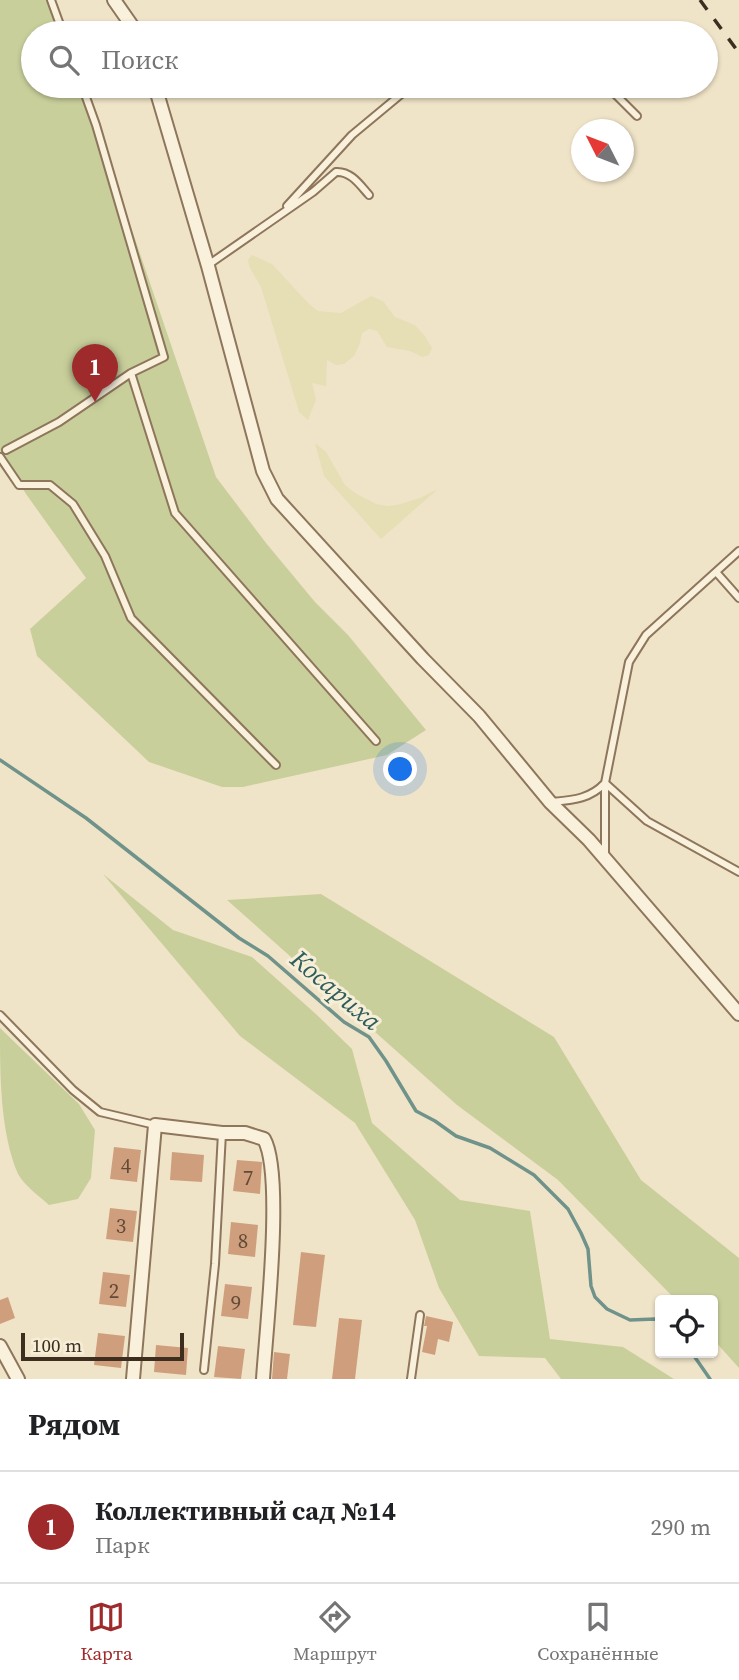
<!DOCTYPE html>
<html lang="ru">
<meta charset="utf-8">
<style>
body{margin:0;font-family:"Source Serif 4",serif;background:#f6f6f6;color:#202124}
.controls{position:absolute;right:21px;bottom:21px;display:grid;overflow:hidden;border-radius:7px;box-shadow:0 2px 5px #0004}
.controls button{width:63px;height:63px;display:grid;place-items:center;padding:0;border:0;border-bottom:2px solid #e0e0e0;background:#fff;color:#202124;font:35px sans-serif}
.compass{position:absolute;left:571px;top:119px;width:63px;height:63px;border-radius:50%;background:#fff;box-shadow:0 2px 5px #0004;rotate:312deg}
.scale{position:absolute;left:21px;bottom:18px;width:163px;box-sizing:border-box;padding-left:7px;border:4px solid #3d2e20;border-top:0;font-size:19px;line-height:24px;white-space:nowrap;color:#3d2e20;-webkit-text-stroke:5px #f7eed8;paint-order:stroke}
.you{position:absolute;left:401px;top:770px;width:24px;height:24px;margin:-18px;border:5px solid #fff;border-radius:50%;background:#1a73e8;box-shadow:0 0 0 10px #1a73e833}
.badge{display:grid;place-items:center;width:46px;height:46px;border-radius:50%;background:#9e2a2b;color:#fff;font-size:23px;font-weight:700}
.pin{position:absolute;translate:-50% -58px;filter:drop-shadow(0 2px 4px #0008)}
.pin::after{content:'';position:absolute;top:37px;width:24px;height:21px;background:inherit;clip-path:polygon(0 0,100% 0,50% 100%)}
.list{margin:0;padding:0;list-style:none}
h2{display:flex;justify-content:space-between;align-items:center;height:91px;margin:0;padding:0 28px;font-size:30px}
h2 small{font-size:23px;font-weight:400;color:#757577}
.list li{display:grid;grid-template-columns:46px 1fr auto;gap:21px;align-items:center;box-sizing:border-box;height:112px;padding:0 28px;border-top:2px solid #e0e0e0}
.list b{display:block;font-size:26px;white-space:nowrap}
.list p{margin:0;font-size:23px;white-space:nowrap;color:#757577}
.list em{font-size:23px;font-style:normal;color:#757577}
.icon{flex:none;width:38px;height:38px;fill:none;stroke:currentColor;stroke-width:2;stroke-linecap:round;stroke-linejoin:round}
.map{position:relative;flex:none;width:739px;height:1379px;overflow:hidden}
.search{position:absolute;background:#fff;box-shadow:0 2px 5px #0004;left:21px;right:21px;top:21px;height:77px;display:flex;align-items:center;gap:18px;box-sizing:border-box;padding:0 24px;border-radius:38px;color:#757577;font-size:26px}
.sheet{height:203px;background:#fff}
nav{display:flex;justify-content:space-around;align-items:center;box-sizing:border-box;height:98px;border-top:2px solid #e0e0e0;background:#fff;font-size:19px;color:#757577}
nav a{display:grid;justify-items:center;gap:4px}
nav .on{color:#9e2a2b}
.map>svg:first-child{display:block}
.farmland{fill:#e6deb5}
.green{fill:#c9cf9b}
.lines{fill:none;stroke-linecap:round;stroke-linejoin:round}
.stream{stroke:#6f938a;stroke-width:3.5}
.building{fill:#cf9f7d}
.lane-casing{stroke:#8d765c;stroke-width:10}
.street-casing{stroke:#8d765c;stroke-width:16}
.lane{stroke:#faf1dc;stroke-width:6}
.street{stroke:#faf1dc;stroke-width:12}
.rail{stroke:#3d2e20;stroke-width:3.5;stroke-dasharray:12 12;stroke-linecap:butt}
.labels{text-anchor:middle;dominant-baseline:central;stroke-width:6;stroke-linejoin:round;paint-order:stroke}
.number-label{font-size:21px;fill:#624a37}
.water-label{font-size:26px;font-style:italic;fill:#2f5d5a;stroke:#f7eed8}
</style>
<div class="map">
<svg width="739" height="1379" viewBox="0 0 739 1379">
<rect width="100%" height="100%" fill="#f0e4c8"/>
<path class="farmland" d="M252 255 272 264 309 304 318 311 341 313 371 296 383 301 395 317 415 325 424 335 432 348 429 355 422 357 410 351 387 347 377 331 369 329 362 333 360 343 354 356 344 364 336 365 327 360 326 386 312 383 316 400 308 420 299 412 261 287 249 266 248 260Z
M315 443 326 452 345 485 355 493 376 504 387 506 397 505 420 498 438 489 381 539 324 476Z"/>
<path class="green" d="M0 0H55L66 33H33V86H83L216 477 266 543 315 602 348 635 426 730 387 755 243 787H222L149 762 37 656 30 629 86 578 26 494 0 451Z
M103 874 173 930 252 957 317 1015 352 1049 372 1123 460 1200 530 1211 550 1339 623 1347 674 1379H561L545 1358 479 1356 439 1288 415 1220 355 1123 240 1036Z
M321 894 554 1037 641 1180 739 1258V1368L713 1339V1300H676L558 1180 457 1105 227 900Z
M0 1028 79 1104 95 1130 91 1178 78 1199 49 1205C39 1196 25 1186 18 1174 0 1132 0 1075 0 1028Z"/>
<g class="lines">
<path class="stream" d="M0 760 86 818 239 938 268 956 344 1022 369 1037 386 1061 416 1111 435 1121 456 1136 490 1148 534 1175 568 1209 581 1233 588 1249 591 1286 595 1297 607 1309 630 1320 655 1319 660 1321
M692 1353 710 1379"/>
</g>
<path class="building" d="M114 1147 141 1150 137 1182 110 1179Z
M172 1152 204 1155 202 1182 170 1180Z
M237 1160 262 1162 260 1194 233 1191Z
M110 1208 137 1211 133 1242 106 1239Z
M231 1222 258 1225 255 1257 228 1254Z
M301 1252 325 1255 316 1327 293 1325Z
M103 1272 130 1275 126 1307 99 1304Z
M225 1284 252 1287 248 1319 221 1316Z
M8 1297 15 1318 0 1324V1300Z
M426 1316 453 1322 449 1342 438 1339 435 1355 422 1352 427 1326H424Z
M339 1318 362 1320 355 1379H332Z
M98 1333 125 1336 121 1368 94 1365Z
M156 1345 188 1348 186 1375 154 1372Z
M218 1346 245 1349 241 1379 214 1377Z
M274 1352 290 1354 287 1379H272Z"/>
<g class="lines">
<g class="lane-casing">
<path id="lane" d="M51 0 63 33
M607 86 637 116
M287 206 352 135 411 86
M208 265 313 192 336 172C351 171 360 185 369 195
M131 373 175 513 376 741
M6 450 59 422 131 373 164 357 96 125 82 86
M0 457 19 485H50L73 504 105 556 131 618 276 765
M716 572 739 598
M552 802C573 800 590 799 605 783L647 821 739 872
M605 857V783L629 662 646 635 739 551
M0 1015 73 1090 100 1112 155 1125
M204 1370 215 1264 222 1133
M411 1379 420 1315"/>
</g>
<g class="street-casing">
<path id="street" d="M114 0 137 33
M155 86 208 266 263 471 277 499 423 659 479 716 550 802 589 840 739 1014
M0 1346 18 1379
M133 1379 155 1125 222 1133H245L264 1139C284 1174 266 1331 263 1379"/>
</g>
<use href="#lane" class="lane"/>
<use href="#street" class="street"/>
<path class="rail" d="M700 0 739 53"/>
</g>
<g class="labels">
<g class="number-label">
<text x="126" y="1165">4</text>
<text x="248" y="1177">7</text>
<text x="121" y="1225">3</text>
<text x="243" y="1240">8</text>
<text x="114" y="1290">2</text>
<text x="236" y="1302">9</text>
</g>
<g class="water-label">
<text transform="translate(336 990) rotate(40)">Косариха</text>
</g>
</g>
</svg>
<div class="controls">
<button><svg class="icon" aria-label="locate" viewBox="0 0 24 24"><circle cx="12" cy="12" r="6"/><path d="M12 2v4M12 18v4M2 12h4M18 12h4"/></svg></button>
</div>
<svg class="compass" viewBox="-18 -18 36 36"><path d="M0-13l5 13h-10z" fill="#e53935"/><path d="M0 13l5-13h-10z" fill="#757577"/></svg>
<div class="scale">100 m</div>
<div class="you"></div>
<div class="pin badge" style="left:95px;top:402px">1</div>
<div class="search"><svg class="icon" aria-label="search" viewBox="0 0 24 24"><circle cx="10" cy="10" r="6"/><path d="M15 15l6 6"/></svg>Поиск</div>
</div>
<section class="sheet">
<h2>Рядом<small></small></h2>
<ul class="list">
<li><span class="badge">1</span><div><b>Коллективный сад №14</b><p>Парк</p></div><em>290 m</em></li>
</ul>
</section>
<nav>
<a class="on"><svg class="icon" aria-label="map" viewBox="0 0 24 24"><path d="M3 6l6-2 6 2 6-2v14l-6 2-6-2-6 2zM9 4v14M15 6v14"/></svg>Карта</a>
<a><svg class="icon" aria-label="directions" viewBox="0 0 24 24"><path d="M12 3l9 9-9 9-9-9zM9 14v-3h6M13 9l2 2-2 2"/></svg>Маршрут</a>
<a><svg class="icon" aria-label="saved" viewBox="0 0 24 24"><path d="M7 4h10v16l-5-4-5 4z"/></svg>Сохранённые</a>
</nav>
